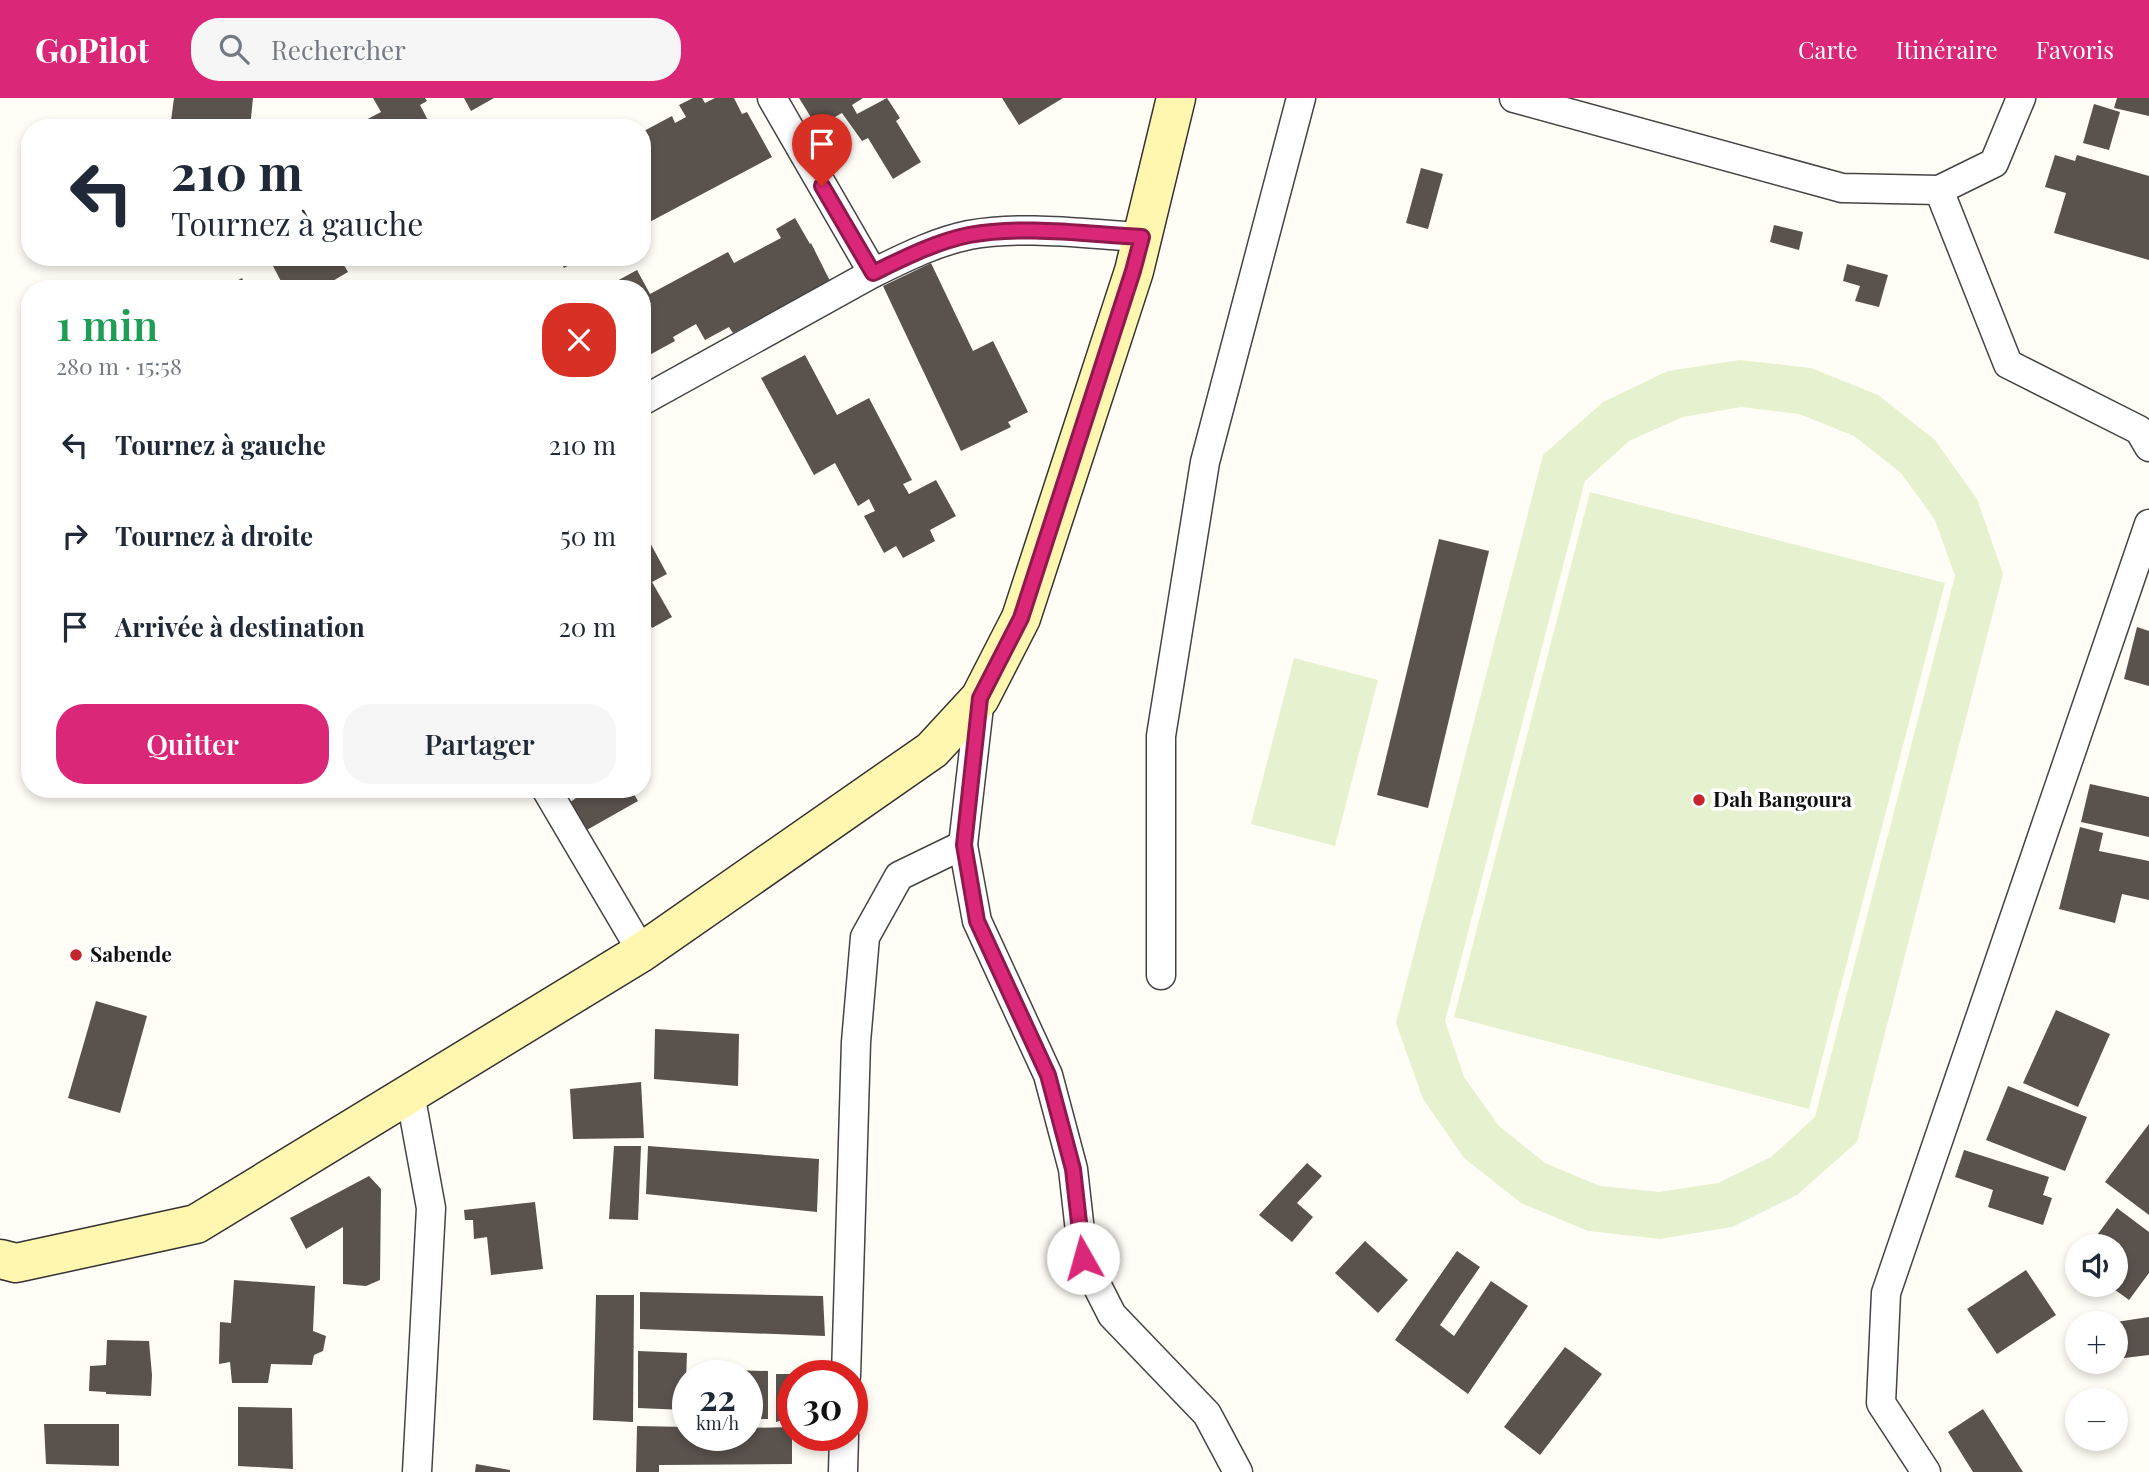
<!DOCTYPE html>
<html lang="fr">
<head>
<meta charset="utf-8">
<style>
  :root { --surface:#fff; --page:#f6f6f7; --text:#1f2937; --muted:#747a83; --accent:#db2777 }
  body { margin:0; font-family:"Playfair Display",serif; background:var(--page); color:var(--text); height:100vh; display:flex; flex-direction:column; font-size:26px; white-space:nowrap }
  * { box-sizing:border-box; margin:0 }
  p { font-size:23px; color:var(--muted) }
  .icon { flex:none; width:38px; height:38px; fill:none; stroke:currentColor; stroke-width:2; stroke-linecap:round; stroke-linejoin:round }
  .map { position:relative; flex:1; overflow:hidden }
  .details { position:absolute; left:21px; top:182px; width:630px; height:518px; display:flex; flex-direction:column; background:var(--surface); border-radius:28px; box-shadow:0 4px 10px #0003 }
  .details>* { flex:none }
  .hud { position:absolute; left:21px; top:21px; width:630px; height:147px; border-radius:28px; box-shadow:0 4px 10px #0003; background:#fff; color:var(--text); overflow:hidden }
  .tools { position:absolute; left:2065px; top:1136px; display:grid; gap:14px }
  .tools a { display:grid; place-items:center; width:63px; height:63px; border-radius:50%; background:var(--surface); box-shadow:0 4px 10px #0003; font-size:35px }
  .speed { position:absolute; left:672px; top:1262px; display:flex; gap:14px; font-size:35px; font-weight:700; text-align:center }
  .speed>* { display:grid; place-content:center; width:91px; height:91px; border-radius:50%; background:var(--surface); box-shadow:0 4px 10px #0003; line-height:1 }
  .speed small { font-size:18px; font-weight:400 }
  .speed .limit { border:10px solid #d22; background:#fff; color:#111 }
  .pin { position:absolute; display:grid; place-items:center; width:60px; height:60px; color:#fff; margin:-72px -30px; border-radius:50% 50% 50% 0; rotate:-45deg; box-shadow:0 0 7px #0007 }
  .pin .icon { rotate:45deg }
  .me { position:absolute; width:77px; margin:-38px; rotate:353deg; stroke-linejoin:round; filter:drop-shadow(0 0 5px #0008) }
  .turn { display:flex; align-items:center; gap:24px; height:147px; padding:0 35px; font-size:32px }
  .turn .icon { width:91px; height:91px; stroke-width:2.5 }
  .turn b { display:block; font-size:49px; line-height:60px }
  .round { display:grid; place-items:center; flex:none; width:74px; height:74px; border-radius:28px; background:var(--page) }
  .summary { display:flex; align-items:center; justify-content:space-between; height:119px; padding:0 35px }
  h1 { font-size:42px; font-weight:600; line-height:52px; color:#1e9e55 }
  .action { display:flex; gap:14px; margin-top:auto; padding:14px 35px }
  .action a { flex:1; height:80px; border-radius:28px; background:var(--accent); color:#fff; font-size:28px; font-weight:600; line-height:80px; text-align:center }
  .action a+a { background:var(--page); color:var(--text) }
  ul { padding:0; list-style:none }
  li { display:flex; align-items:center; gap:21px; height:91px; padding:0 35px }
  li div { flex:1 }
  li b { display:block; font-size:26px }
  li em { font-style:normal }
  header { display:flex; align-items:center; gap:42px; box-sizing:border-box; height:98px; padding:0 35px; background:var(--accent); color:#fff }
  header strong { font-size:33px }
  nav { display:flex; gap:38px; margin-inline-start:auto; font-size:24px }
  .search { width:490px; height:63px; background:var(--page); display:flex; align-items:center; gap:18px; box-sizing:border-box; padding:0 24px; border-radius:28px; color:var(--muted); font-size:26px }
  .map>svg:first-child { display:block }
</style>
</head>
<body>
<header>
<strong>GoPilot</strong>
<div class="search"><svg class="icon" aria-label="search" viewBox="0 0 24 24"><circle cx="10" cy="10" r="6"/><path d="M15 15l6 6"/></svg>Rechercher</div>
<nav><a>Carte</a><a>Itinéraire</a><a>Favoris</a></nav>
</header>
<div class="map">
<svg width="2149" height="1374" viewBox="0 0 2149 1374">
  <rect width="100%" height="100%" fill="#fffdf5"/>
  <g fill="#e6f2cf" fill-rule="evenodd">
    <path d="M1740 262 1811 270 1878 297 1935 342 1977 401 2003 476 1857 1044 1797 1097 1732 1129 1660 1141 1588 1133 1521 1105 1464 1060 1423 1001 1396 925 1543 357 1603 304 1668 273ZM1741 309 1799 316 1854 338 1901 375 1935 422 1955 478 1815 1019 1771 1059 1718 1085 1659 1094 1600 1088 1545 1065 1499 1028 1464 979 1445 923 1585 383 1629 343 1683 319Z"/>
    <path d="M1590 394 1945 485 1809 1011 1454 919Z"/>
    <path d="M1294 560 1378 582 1335 748 1251 726Z"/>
  </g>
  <g fill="#5a524d">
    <path d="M174 0H253L250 30H170Z"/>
    <path d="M373 0H425L427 3 420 7 432 30H362L360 25 381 14Z"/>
    <path d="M464 0H494L471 13Z"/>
    <path d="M693 0H702L705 5 715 0H734L742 16 747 14 772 59 642 128V34L672 18 675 25 686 19 679 7Z"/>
    <path d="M799 0H863L852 7 857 16 887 0 900 20 896 23 921 64 893 81 868 40 862 43 842 15 817 29Z"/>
    <path d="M1002 0H1063L1019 27Z"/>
    <path d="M2117 0H2149V18L2114 10Z"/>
    <path d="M2094 6 2120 14 2109 52 2083 45Z"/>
    <path d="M2055 57 2075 63 2077 57 2149 78V162L2054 135 2066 95 2045 89Z"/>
    <path d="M1421 70 1443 76 1428 131 1406 125Z"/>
    <path d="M795 120 810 146 811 145 830 183 733 235 729 229 705 242 696 226 673 239 675 243 644 260 642 191H607L606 189 637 172 650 196 728 154 734 165 781 140 776 131Z"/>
    <path d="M1774 127 1803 134 1799 152 1770 144Z"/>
    <path d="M284 159H339L348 174 331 184 335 191H285L273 168 285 162Z"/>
    <path d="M558 159H583L564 170Z"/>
    <path d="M931 165 973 253 993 243 1028 314 1008 324 1011 329 961 353 883 188Z"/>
    <path d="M1847 166 1888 177 1879 209 1855 203 1860 188 1843 183Z"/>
    <path d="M242 180 247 191H222Z"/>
    <path d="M805 257 837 317 869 300 912 382 903 386 909 396 936 382 956 418 930 432 935 443 903 460 896 448 884 455 864 418 875 413 869 401 858 408 835 365 814 377 761 280Z"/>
    <path d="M642 430 667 476 652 484 672 519 652 530 642 513Z"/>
    <path d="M1439 441 1489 453 1428 710 1377 697Z"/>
    <path d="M2137 529 2149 533V588L2124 581Z"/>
    <path d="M2090 686 2149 699V739L2081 724Z"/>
    <path d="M571 691H631L638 703 585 733 569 705 576 700Z"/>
    <path d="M2080 729 2103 735 2099 753 2149 763V802L2122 796 2115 825 2059 811Z"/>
    <path d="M96 903 147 918 120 1015 68 1000Z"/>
    <path d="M2056 912 2110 936 2078 1009 2023 985Z"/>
    <path d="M655 931 739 936 738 988 654 981Z"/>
    <path d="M641 984 644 1040 573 1041 570 991Z"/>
    <path d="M2008 988 2087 1019 2065 1073 1986 1042Z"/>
    <path d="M2149 1026V1117L2105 1084Z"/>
    <path d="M614 1048H641L638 1122 609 1121Z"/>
    <path d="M648 1048 819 1061 817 1114 646 1096Z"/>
    <path d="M1964 1052 2049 1079 2043 1097 2052 1100 2043 1127 1988 1109 1993 1092 1955 1079Z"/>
    <path d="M1307 1065 1322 1078 1297 1105 1313 1119 1292 1144 1259 1117Z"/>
    <path d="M369 1078 381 1091 380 1182 366 1188 343 1186V1129L306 1151 290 1120Z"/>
    <path d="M535 1104 543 1171 491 1177 487 1139 474 1141 473 1122H465L464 1112Z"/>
    <path d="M2117 1110 2149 1134V1175L2129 1202 2107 1186H2116V1148H2089Z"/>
    <path d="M1365 1143 1408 1182 1378 1215 1335 1175Z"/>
    <path d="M1457 1153 1480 1169 1440 1227 1454 1238 1491 1183 1528 1208 1468 1296 1395 1242Z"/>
    <path d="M2026 1172 2056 1217 1997 1256 1967 1211Z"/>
    <path d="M234 1182 315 1188 313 1233 326 1238 323 1253 314 1257 312 1267 271 1266 268 1285H232L230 1264 219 1266 220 1224 231 1225Z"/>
    <path d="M640 1194 823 1198 825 1238 640 1231Z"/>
    <path d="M596 1197H634L633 1324 593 1322Z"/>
    <path d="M2149 1219V1257L2116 1261V1224Z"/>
    <path d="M107 1242 149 1243 152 1277 151 1298 106 1296V1294L89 1293 90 1268 106 1267Z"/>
    <path d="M1565 1249 1602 1276 1540 1357 1504 1329Z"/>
    <path d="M638 1253 687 1255 685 1312 638 1310Z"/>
    <path d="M695 1271 768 1273V1321H747V1278H695Z"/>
    <path d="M776 1276H793V1319L776 1324Z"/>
    <path d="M238 1309 292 1310 293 1371 238 1368Z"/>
    <path d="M1983 1311 2023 1374H1973L1948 1334Z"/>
    <path d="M44 1326H119V1368L46 1366Z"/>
    <path d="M637 1328 688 1329V1337H747V1330L792 1329V1366L659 1367V1374H636Z"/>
    <path d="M476 1366 510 1372V1374H475Z"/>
  </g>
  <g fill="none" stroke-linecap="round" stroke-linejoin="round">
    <g stroke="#444" stroke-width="31">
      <g id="minor">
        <path d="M772 0 873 175C904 160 935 144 969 137 1025 127 1085 136 1142 139"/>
        <path d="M1514 0 1842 90 1939 92 1994 65 2021 0"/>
        <path d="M1939 92 2008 266 2139 332 2149 349"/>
        <path d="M642 303 873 175"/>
        <path d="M980 600 963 747 977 823 1048 977 1073 1071 1083 1160 1112 1217 1207 1316 1238 1374"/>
        <path d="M546 691 642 854"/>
        <path d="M1161 877V638L1205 364 1301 0"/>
        <path d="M410 995 431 1110 417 1374"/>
        <path d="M846 1278 856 944 865 839 899 778 963 747"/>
        <path d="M843 1374 844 1337"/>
        <path d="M1926 1374 1881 1305 1886 1195 2149 426"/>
      </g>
    </g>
    <g stroke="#333" stroke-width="41">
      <path id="secondary" d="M0 1161 16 1165 196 1126 642 854 932 652 980 600 1021 520 1134 173 1176 0"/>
    </g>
    <use href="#minor" stroke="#fff" stroke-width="28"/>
    <use href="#secondary" stroke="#fff6b0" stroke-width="38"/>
  </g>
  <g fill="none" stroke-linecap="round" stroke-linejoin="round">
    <g stroke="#8e194d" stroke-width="18">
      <path id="route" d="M822 88 873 175C904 160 935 144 969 137 1025 127 1085 136 1142 139L1133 173 1021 520 980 600 964 747 977 823 1048 977 1073 1071 1083 1160"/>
    </g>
    <use href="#route" stroke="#db2777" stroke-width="12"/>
  </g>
  <g fill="#c4262e" stroke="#fff" stroke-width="2.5">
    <circle cx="1699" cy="702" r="7"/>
    <circle cx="76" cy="857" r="7"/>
  </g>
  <g text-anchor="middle" stroke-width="7" stroke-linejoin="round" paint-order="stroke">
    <g font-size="21" font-weight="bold" fill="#111" stroke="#fff" text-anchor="start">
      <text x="1713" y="709">Dah Bangoura</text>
      <text x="90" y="864">Sabende</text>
    </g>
  </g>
</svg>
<div class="tools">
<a><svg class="icon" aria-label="sound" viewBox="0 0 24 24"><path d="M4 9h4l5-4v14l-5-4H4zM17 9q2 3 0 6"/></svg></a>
<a>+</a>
<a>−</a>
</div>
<div class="speed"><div>22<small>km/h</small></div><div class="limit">30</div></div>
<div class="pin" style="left:822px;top:88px;background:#d93025"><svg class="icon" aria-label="arrive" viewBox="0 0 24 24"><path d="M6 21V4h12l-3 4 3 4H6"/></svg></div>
<svg class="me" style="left:1083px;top:1160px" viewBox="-20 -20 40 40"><circle r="19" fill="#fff"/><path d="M0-13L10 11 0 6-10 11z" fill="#db2777"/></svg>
<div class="hud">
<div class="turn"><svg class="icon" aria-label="left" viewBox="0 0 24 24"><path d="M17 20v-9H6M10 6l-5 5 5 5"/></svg><div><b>210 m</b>Tournez à gauche</div></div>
</div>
<section class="details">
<div class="summary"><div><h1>1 min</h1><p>280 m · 15:58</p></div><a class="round" style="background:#d93025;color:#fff"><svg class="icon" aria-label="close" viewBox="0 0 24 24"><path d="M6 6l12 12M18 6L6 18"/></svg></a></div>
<ul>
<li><svg class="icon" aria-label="left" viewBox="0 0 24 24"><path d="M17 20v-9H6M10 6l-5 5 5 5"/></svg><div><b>Tournez à gauche</b></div><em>210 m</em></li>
<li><svg class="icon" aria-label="right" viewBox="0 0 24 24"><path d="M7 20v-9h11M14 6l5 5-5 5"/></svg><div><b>Tournez à droite</b></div><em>50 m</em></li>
<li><svg class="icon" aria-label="arrive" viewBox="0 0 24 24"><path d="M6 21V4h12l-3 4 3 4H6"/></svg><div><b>Arrivée à destination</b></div><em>20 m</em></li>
</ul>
<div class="action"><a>Quitter</a><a>Partager</a></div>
</section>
</div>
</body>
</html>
